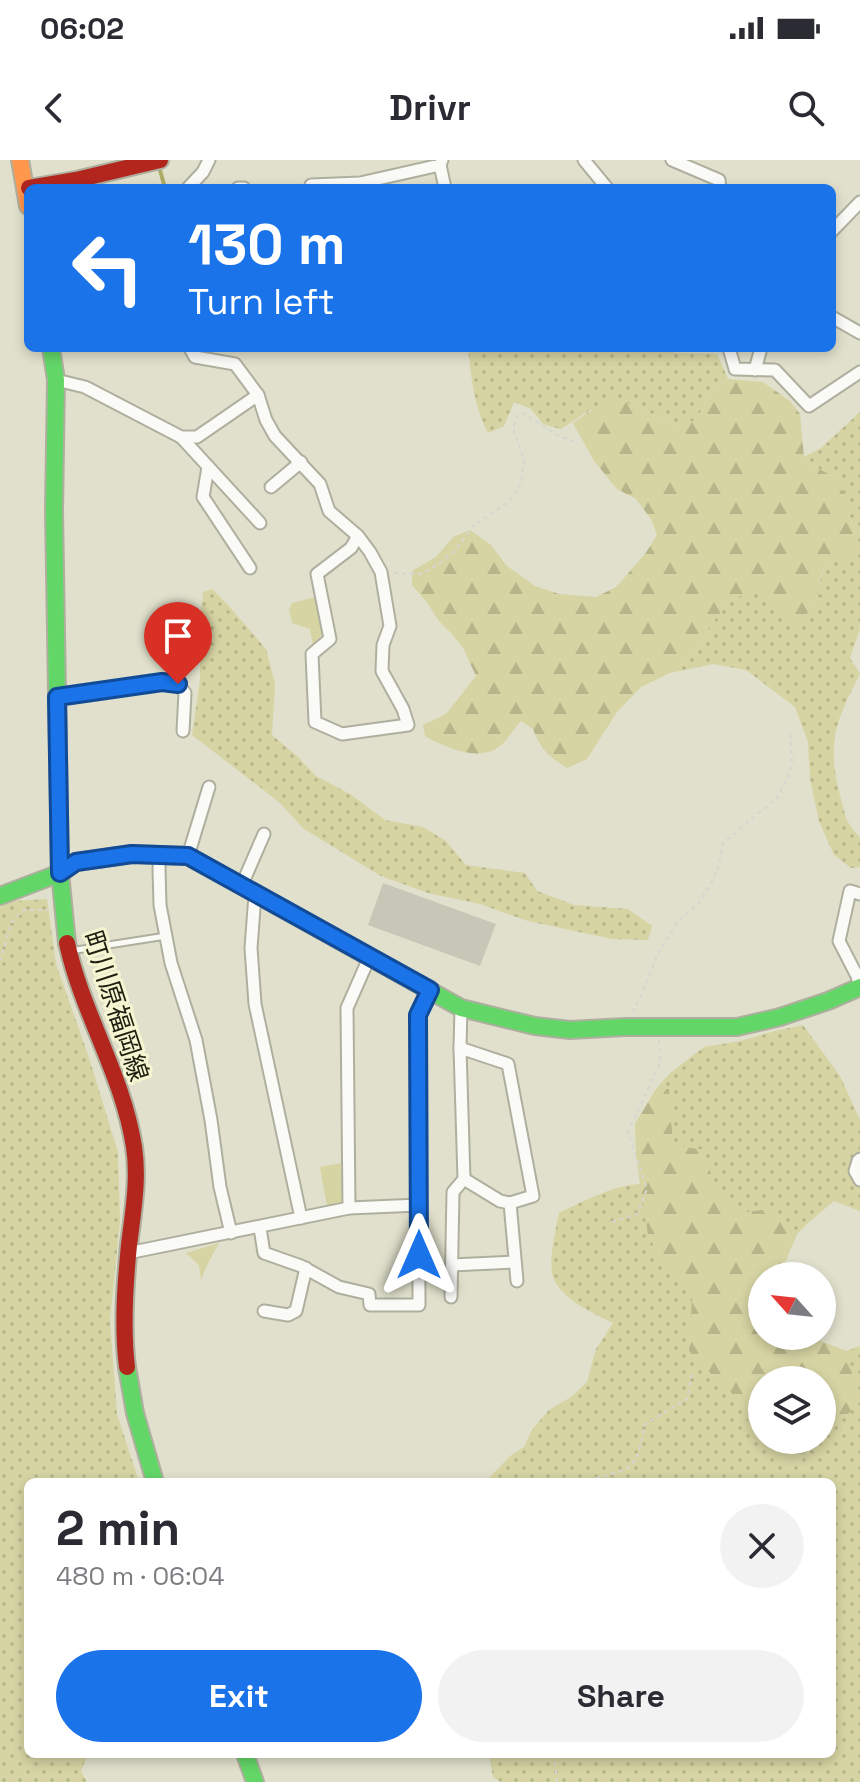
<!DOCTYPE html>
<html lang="en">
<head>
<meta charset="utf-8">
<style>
  :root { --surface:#fff; --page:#f2f2f3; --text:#2b2b33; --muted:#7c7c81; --accent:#1a73e8 }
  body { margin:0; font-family:"Space Grotesk","Noto Sans JP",sans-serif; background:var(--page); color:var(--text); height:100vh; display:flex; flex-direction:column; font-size:30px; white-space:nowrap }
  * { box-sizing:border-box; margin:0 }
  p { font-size:26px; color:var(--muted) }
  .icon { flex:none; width:44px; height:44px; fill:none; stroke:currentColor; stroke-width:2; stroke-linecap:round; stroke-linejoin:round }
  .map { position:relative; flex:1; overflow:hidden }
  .sheet { position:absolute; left:24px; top:1318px; width:812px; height:280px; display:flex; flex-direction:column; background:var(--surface); border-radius:12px; box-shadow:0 4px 12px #0003 }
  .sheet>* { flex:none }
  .top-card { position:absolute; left:24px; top:24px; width:812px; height:168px; border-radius:12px; box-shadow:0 4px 12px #0003; background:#1a73e8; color:#fff; overflow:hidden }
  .needle { width:52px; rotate:297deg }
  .controls { position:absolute; left:748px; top:1102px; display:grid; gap:16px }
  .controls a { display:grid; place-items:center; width:88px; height:88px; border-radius:50%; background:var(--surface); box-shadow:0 4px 12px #0003; font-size:40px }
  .pin { position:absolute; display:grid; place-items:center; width:68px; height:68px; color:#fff; margin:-82px -34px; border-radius:50% 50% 50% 0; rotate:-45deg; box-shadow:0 0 8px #0007 }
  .pin .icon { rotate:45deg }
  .me { position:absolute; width:88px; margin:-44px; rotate:0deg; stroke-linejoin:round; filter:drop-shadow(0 0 6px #0008) }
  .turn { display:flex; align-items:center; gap:28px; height:168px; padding:0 32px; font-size:36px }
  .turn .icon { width:104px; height:104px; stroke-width:2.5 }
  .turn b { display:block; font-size:56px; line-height:68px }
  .round { display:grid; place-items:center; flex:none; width:84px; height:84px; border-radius:42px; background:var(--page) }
  .head { display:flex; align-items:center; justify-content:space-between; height:136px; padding:0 32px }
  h1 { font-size:48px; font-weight:700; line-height:60px }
  .primary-button { display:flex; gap:16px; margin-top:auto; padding:16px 32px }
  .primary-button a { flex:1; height:92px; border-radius:48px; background:var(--accent); color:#fff; font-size:32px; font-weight:700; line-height:92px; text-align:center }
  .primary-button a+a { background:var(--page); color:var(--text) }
  .status { display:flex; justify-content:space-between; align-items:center; height:56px; padding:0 40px; background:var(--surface); direction:ltr }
  .status svg { height:22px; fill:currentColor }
  header { display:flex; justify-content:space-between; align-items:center; height:104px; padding:0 32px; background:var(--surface); font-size:36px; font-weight:700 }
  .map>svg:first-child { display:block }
</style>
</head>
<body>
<div class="status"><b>06:02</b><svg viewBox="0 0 49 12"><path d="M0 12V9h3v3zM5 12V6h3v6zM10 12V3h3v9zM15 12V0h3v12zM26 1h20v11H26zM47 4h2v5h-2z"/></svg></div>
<header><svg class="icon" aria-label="back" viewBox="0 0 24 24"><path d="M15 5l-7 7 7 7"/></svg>Drivr<svg class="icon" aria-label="search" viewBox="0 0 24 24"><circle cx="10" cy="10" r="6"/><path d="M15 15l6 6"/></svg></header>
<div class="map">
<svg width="860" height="1622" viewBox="0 0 860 1622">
  <defs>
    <pattern id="grass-dots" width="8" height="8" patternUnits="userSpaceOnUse" patternTransform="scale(2)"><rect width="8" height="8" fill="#d6d4a3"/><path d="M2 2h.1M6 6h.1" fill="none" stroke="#b7b68b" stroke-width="1.8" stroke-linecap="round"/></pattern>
    <pattern id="forest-firs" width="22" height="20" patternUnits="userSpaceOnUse" patternTransform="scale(2)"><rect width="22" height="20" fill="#d6d4a3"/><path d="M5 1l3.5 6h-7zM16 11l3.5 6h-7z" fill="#b7b68b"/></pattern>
  </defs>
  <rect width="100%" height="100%" fill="#e0e0cc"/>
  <g fill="url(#grass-dots)" fill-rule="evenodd">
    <path d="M468 188H658L676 193 717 194 728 219 711 231 700 253 688 267 672 264 632 244 590 250 561 269 543 264 531 249 514 242 504 266 488 273C474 246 471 217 468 188Z"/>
    <path d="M860 252V469L850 498 860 514C835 562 826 584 841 639 846 658 846 663 860 677V707L851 708 834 695 819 661 810 619 808 582 795 547 746 510 713 504 670 513 696 492 709 467 727 444 753 428 767 440 814 447 824 407 858 379 835 317 821 310 804 297 821 288Z"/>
    <path d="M212 429 228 445 266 489 275 524 272 575 297 596 316 616 350 634 385 660 423 667 446 681 466 705 525 713 537 731 574 745 628 749 652 766 648 780 612 779 528 761 480 744 428 733 381 716 304 669 279 642 192 575 200 520V467L203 432Z"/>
    <path d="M47 739 56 804 88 895 118 992 120 1061 110 1160 117 1254 139 1322H28V1594H88L81 1611 87 1622H0V747L14 741Z"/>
    <path d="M803 865 840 916 860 960V994L853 1002 850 1018 860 1026V1051L834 1041 808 1063 797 1074 779 1116H762V1176H807L846 1191 860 1186V1622H501L493 1617 489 1594H832V1322H485L510 1296 524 1287 532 1270 549 1250 571 1237 587 1222 596 1189 613 1163C593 1153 562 1140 553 1117 548 1104 556 1067 559 1053 586 1040 611 1026 640 1024L635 964 656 929 669 914 704 887 740 881 775 871ZM762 1220H822V1280H762Z"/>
  </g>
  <g fill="url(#forest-firs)">
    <path d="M728 219 763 222 790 241 800 254 804 297 821 310 835 317 844 333 850 358 858 379V389L851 398C813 398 825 418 815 444 812 451 802 457 796 462L781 455 753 429 727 444 709 467 696 492 670 513 641 527 617 552 587 599 567 608C549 597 540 589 533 569L521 561C514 568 508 580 500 586 478 603 445 587 425 576L423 565 446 554 476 516 463 488 451 473 439 461 426 441 412 425V411L436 397 453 377 470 370 491 385 507 406 535 426 559 434 596 437 616 427 645 394 657 375 651 359 636 339 617 329 594 301 573 263 606 240 632 244 672 264 688 266 700 253 711 231Z"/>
    <path d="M656 929H669L673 985 704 990 714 1025 737 1053 770 1049 797 1074 779 1116H762V1176H807L846 1191 860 1242 822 1280V1220H762V1280H822L815 1287 787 1303 751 1277C750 1235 712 1221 689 1191L692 1139 688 1122 666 1108 648 1075 636 996 635 964Z"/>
  </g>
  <g fill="#d6d4a3">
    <path d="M316 437 325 471 313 485 310 469 292 463 289 450 292 443Z"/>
    <path d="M341 1003 343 1043 327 1047 320 1007Z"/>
    <path d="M219 1083 207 1105 201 1120 199 1105 186 1093Z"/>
  </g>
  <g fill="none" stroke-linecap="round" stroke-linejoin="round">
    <path stroke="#aeac67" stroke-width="4" d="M158 3 165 28"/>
  </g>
  <path fill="#c7c7b7" d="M383 723 496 764 480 806 368 765Z"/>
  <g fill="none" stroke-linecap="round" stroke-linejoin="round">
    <g stroke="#afaf9f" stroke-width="9">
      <path id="lane" d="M70 791 166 776"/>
    </g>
    <g stroke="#afaf9f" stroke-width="15">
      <g id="street">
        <path d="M584 0 607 28"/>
        <path d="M672 0 719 20 720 28"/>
        <path d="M440 5 445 28"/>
        <path d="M188 28 203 12 209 0"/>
        <path d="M238 28H244"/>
        <path d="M311 28V25L360 23 440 5 442 0"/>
        <path d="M832 71 860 42"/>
        <path d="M832 157 860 173"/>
        <path d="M729 188 735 209 775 210 809 246 860 212"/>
        <path d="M755 210 761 188"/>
        <path d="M56 220 85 227 181 277H197L258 235 235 204 195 197 190 188"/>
        <path d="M258 235 266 260 275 276 320 324 329 351 358 376 370 392 381 412 390 466 383 485 382 511 403 549 408 565 342 574 315 562 312 494 330 479 317 414 351 388 358 376"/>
        <path d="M181 277 260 363"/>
        <path d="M208 307 203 337 250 408"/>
        <path d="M271 327 301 302"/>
        <path d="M57 537 162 522 178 524 185 533 183 571"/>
        <path d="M160 694 159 709 160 745 171 803 196 880 211 960 220 1027 231 1073"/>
        <path d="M188 696 209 627"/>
        <path d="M241 727 264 674"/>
        <path d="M255 735 251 788 255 844 301 1058"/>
        <path d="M860 827 857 816 839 781 850 731 860 734"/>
        <path d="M460 888 508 904 533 1036 510 1043 500 1041 464 1019"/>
        <path d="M860 999 858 1001 855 1011 860 1020"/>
        <path d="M510 1043 517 1121"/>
        <path d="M349 1048 419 1045"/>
        <path d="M260 1068 264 1093 301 1106 339 1127 369 1134 370 1145H419L418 855 430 830"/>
        <path d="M128 1093 349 1048 347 848 369 798"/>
        <path d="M452 1105 514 1102"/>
        <path d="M451 1137 453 1032 464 1019 460 888 461 848"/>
        <path d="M264 1151 288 1155 296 1151 306 1108"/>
      </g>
    </g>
    <g stroke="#afaf9f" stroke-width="20">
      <g id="fast">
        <path d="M51 188 56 220 54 351 60 713 67 783"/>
        <path d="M0 736 60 713 76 702 132 694 188 696 461 848 535 866 570 870 625 867H737L780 857 828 841 860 827"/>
        <path d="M127 1207 135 1253 155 1322"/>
        <path d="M245 1594 255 1622"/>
      </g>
    </g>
    <g stroke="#afaf9f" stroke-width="20">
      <path id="slow" d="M20 0 28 46"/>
    </g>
    <g stroke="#afaf9f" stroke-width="20">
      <g id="jam">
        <path d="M29 28 76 20 160 0"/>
        <path d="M67 783C82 853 123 915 134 987 139 1019 133 1052 129 1085 125 1125 122 1167 127 1207"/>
      </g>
    </g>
    <g stroke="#d6d6d0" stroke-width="2" stroke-dasharray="4 4" stroke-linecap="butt">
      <path d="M394 413 421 414 437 405 455 391 473 366 510 341 521 323 524 300 513 268 517 256 523 253 557 275 575 282"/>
      <path d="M0 801 12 762 23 750H49"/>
      <path d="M633 852 643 831 658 793 679 760 698 744 711 724 719 704 723 683 777 638 788 617 792 602 790 572"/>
      <path d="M612 1062 637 1054 647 1029 628 972 660 903 659 880"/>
      <path d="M589 1322 592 1319C636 1308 636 1309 645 1264L687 1239 692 1214"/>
      <path d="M554 1594 557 1622"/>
    </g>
    <use href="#lane" stroke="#fafaf7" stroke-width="5"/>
    <use href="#street" stroke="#fafaf7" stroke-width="11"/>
    <use href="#fast" stroke="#63d668" stroke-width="16"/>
    <use href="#slow" stroke="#ff974d" stroke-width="16"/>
    <use href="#jam" stroke="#b3261e" stroke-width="16"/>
  </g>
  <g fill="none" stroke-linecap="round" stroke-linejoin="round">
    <g stroke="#114b97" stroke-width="20">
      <path id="route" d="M178 524 162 522 57 537 60 713 76 702 132 694 188 696 430 830 418 855 419 1095"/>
    </g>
    <use href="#route" stroke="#1a73e8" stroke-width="14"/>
  </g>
  <g text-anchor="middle" stroke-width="6" stroke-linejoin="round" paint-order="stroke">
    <g font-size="26" fill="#1f1f11" stroke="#f5f6d1">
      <text transform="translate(116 846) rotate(72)" y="9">町川原福岡線</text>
    </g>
  </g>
</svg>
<div class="controls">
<a><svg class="needle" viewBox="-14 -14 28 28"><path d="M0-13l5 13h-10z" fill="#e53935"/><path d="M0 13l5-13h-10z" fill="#7c7c81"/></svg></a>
<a><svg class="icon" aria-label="layers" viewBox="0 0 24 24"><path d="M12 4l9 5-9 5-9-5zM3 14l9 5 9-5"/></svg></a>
</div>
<div class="pin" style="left:178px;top:524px;background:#d93025"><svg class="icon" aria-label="arrive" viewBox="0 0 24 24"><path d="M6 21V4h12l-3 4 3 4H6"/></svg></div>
<svg class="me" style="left:419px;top:1095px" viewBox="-20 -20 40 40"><path d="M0-17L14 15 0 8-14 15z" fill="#1a73e8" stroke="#fff" stroke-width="4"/></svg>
<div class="top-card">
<div class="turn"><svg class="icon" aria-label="left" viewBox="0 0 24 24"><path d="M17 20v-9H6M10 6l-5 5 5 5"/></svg><div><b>130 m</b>Turn left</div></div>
</div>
<section class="sheet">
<div class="head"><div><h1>2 min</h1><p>480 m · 06:04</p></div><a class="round"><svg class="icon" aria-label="close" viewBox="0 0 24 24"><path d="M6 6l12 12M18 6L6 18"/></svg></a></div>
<div class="primary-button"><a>Exit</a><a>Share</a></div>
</section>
</div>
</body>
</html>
